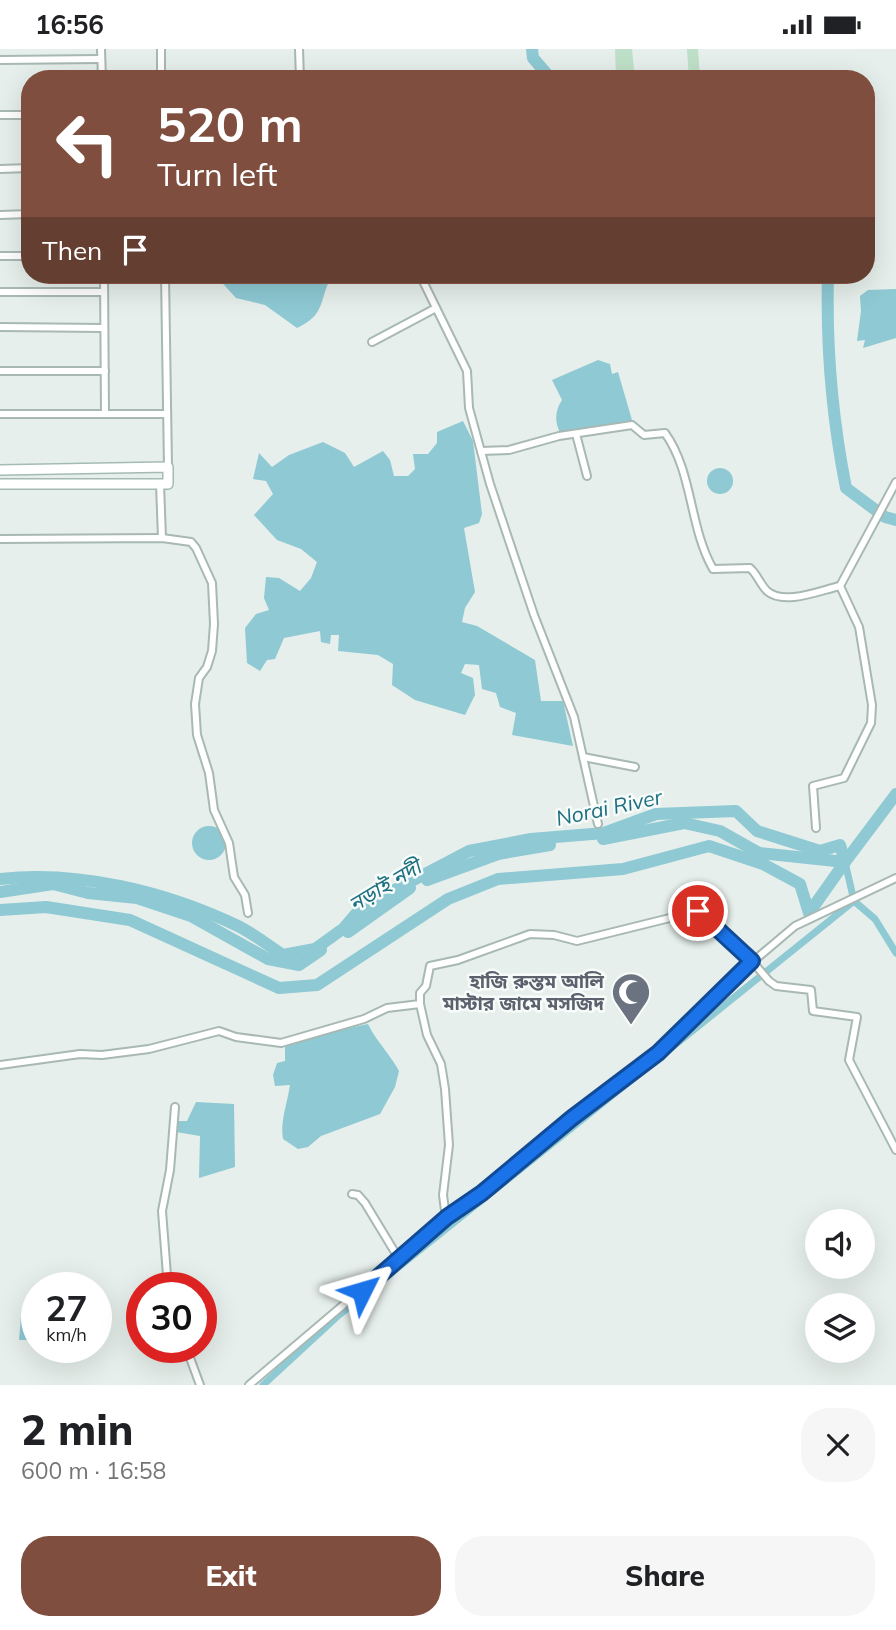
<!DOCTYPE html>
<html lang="en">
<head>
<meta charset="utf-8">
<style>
  :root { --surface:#fff; --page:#f6f6f6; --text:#202124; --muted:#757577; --accent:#7f4e3f }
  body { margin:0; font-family:Mulish,"Noto Sans Bengali",sans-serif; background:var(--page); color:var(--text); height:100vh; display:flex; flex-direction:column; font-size:26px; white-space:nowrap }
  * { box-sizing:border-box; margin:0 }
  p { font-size:23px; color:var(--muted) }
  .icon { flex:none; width:38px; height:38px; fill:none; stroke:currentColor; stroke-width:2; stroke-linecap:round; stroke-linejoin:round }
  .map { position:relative; height:1336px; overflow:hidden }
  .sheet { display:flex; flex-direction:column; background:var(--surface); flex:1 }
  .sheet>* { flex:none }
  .banner { position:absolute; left:21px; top:21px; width:854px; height:214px; border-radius:28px; box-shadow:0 7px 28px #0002; background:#7f4e3f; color:#fff; overflow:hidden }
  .buttons { position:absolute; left:805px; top:1160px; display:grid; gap:14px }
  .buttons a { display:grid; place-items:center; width:70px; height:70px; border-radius:50%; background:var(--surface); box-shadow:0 7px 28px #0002; font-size:35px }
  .speed { position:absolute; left:21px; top:1223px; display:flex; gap:14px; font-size:35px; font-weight:700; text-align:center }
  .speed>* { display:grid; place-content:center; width:91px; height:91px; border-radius:50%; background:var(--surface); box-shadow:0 7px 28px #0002; line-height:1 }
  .speed small { font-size:18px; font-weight:400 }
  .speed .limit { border:10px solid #d22; background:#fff; color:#111 }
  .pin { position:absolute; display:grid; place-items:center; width:60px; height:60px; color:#fff; margin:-30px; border:4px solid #fff; border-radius:50%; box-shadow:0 2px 7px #0007 }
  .me { position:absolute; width:77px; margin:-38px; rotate:50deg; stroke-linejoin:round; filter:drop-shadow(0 0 5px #0008) }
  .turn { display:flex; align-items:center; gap:24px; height:147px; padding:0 21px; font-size:32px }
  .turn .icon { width:91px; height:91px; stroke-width:2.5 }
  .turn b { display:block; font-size:49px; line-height:60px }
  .then { display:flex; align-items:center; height:66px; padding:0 21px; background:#0003; gap:14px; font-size:26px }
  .round { display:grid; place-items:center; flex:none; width:74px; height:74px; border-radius:28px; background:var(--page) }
  .headline { display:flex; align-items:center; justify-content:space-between; height:119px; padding:0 21px }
  h1 { font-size:42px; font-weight:800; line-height:52px }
  .button { display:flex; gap:14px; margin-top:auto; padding:14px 21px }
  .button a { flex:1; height:80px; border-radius:28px; background:var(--accent); color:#fff; font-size:28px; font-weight:800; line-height:80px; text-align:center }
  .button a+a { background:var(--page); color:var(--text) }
  .status { display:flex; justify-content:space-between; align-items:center; height:49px; padding:0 35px; background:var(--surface); direction:ltr }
  .status svg { height:19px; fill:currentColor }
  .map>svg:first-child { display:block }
</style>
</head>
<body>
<div class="status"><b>16:56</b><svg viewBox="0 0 49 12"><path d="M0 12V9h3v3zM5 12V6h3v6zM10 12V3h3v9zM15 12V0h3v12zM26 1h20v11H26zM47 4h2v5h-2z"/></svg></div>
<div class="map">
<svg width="896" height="1336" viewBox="0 0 896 1336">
  <rect width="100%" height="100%" fill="#e6efeb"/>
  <g fill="#bfe0c8">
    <path d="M615 0H632L634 20 629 30H616Z"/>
    <path d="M687 0H698L700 30H689Z"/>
  </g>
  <g fill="#8ec9d4">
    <path d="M215 226H333C318 248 328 265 297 279L265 256 236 249Z"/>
    <path d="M896 240V289L863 299 865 291 857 292 861 262 860 247 868 241Z"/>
    <path d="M598 311 610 315 612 325 618 323 632 371 599 382 581 380 561 385C554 374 555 361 562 351L552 331Z"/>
    <path d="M463 372 473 392 482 465 479 474 464 479 475 543 465 559 462 573 477 577 535 611 541 652H563L573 697 512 686 516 664 500 658 496 644 482 640 479 616 465 615 461 624 473 629 475 646 465 666 415 651 392 636 393 615 378 606 338 602 339 586H331L330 595 321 593 320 582 284 589 275 610 267 611 260 622 247 614 245 579 256 565 269 561 264 549 266 528 279 529 300 542 311 529 317 513 301 500 277 491 254 466 273 445 266 432 253 430 259 404 272 418 289 406 323 393 345 404 354 418 383 402 390 411 394 427H408L415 420 413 405H428L437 394V383Z"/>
    <circle cx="720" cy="432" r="13"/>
    <circle cx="209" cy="794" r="17"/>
    <path d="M368 975C376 992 390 1005 399 1022L395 1038 380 1065 321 1087 308 1098 298 1100 283 1090C280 1072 287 1056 290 1036L275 1037 273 1026 277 1014 285 1012V998L315 986Z"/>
    <path d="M196 1053 234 1055 235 1118 199 1129 200 1087 176 1083 178 1072H187Z"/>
    <path d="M21 1268H28L34 1280 32 1291H19Z"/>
  </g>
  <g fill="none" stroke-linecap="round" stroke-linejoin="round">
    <g stroke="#8ec9d4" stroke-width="7">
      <path d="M845 813 854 852 875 870 896 904"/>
      <path d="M263 1336 339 1266 854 852"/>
    </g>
    <g stroke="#8ec9d4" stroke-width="12">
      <path d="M532 0 533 9 551 30"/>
      <path d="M828 226C826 298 832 368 846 439L885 468 896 471"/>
      <path d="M603 790 684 774 720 782 759 804 845 813 896 745"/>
      <path d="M0 830C79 821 167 843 238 877 254 885 269 897 283 906L315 900 344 879 362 858 469 802 531 790 604 784 656 765 736 762 757 782 820 802 840 796 845 813 809 864 800 835 763 815 709 797 623 820 498 830 448 850 317 936 279 939 130 871 46 858 0 861"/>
      <path d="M427 831 498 805 550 796"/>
      <path d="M0 843 53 835 88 844 137 849 191 867 268 910 299 916 321 901"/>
      <path d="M348 883 410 839"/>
    </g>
    <g stroke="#a8b8b2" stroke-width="10">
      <g id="street">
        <path d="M101 0 102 30"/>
        <path d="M161 0V30"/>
        <path d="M299 0 300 30"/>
        <path d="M0 11 101 10"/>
        <path d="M0 66H30"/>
        <path d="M0 120 30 119"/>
        <path d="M0 166 30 165"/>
        <path d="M0 207H30"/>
        <path d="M104 226 105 365"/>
        <path d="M165 226 168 418"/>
        <path d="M420 226 467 322 469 359 490 435 534 566 574 668 598 775"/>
        <path d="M0 243H104"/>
        <path d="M0 278 104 279"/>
        <path d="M372 293 436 259"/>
        <path d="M0 322H105"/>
        <path d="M0 365H167"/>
        <path d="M576 385 587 427"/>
        <path d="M481 402 509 401 559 387 632 376 644 386 665 384C693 423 689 478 713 520L750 519C757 525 760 535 767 542 784 557 821 541 840 537"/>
        <path d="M160 435 162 489"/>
        <path d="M0 490 162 489 191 493 196 499 212 534 214 575 212 602 207 618 199 629 195 655 197 686 209 724 214 761 229 794 234 828 245 846 248 864"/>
        <path d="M583 708 635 718"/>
        <path d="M816 779 813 737 844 729 871 674 872 656 859 578 840 537 896 433"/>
        <path d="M420 955 427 986 441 1015 445 1040 449 1096 443 1146 446 1169"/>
        <path d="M0 1016 80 1005 102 1006 149 1000 219 982 236 988 281 994 364 970 387 959 420 955V944L426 937 430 917 458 911 530 885 554 886 577 892 698 862 752 912 769 932 776 937 811 941 813 962 857 968 849 1011 896 1101"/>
        <path d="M352 1145 358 1146 365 1154 399 1210"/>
        <path d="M167 1233 178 1232"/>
        <path d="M168 1239 162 1162 170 1121 175 1058"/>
        <path d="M186 1298 200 1336"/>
        <path d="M249 1336 447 1168 482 1144 572 1069 658 1004 731 931 795 877 896 829"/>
      </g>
    </g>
    <g stroke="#a4bbb3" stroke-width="12">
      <path id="secondary" d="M0 421 168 418V435H0"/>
    </g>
    <use href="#street" stroke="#fff" stroke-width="6"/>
    <use href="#secondary" stroke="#fff" stroke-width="9"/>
  </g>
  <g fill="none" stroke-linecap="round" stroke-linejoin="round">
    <g stroke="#114b97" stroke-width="18">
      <path id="route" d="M362 1242 447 1168 482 1144 572 1069 658 1004 752 912 698 862"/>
    </g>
    <use href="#route" stroke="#1a73e8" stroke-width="12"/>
  </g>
  <defs>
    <g id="mosque-pin" transform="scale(2.0125)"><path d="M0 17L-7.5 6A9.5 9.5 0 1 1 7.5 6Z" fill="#6b7280" stroke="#f7fbf9"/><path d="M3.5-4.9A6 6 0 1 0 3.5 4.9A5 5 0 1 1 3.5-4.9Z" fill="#fff"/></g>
  </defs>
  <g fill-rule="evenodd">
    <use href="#mosque-pin" x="631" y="943"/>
  </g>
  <g text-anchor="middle" stroke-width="5" stroke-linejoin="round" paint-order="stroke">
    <g font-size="19" font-weight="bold" fill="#5b616d" stroke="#f7fbf9" text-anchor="end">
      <text x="604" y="939">হাজি রুস্তম আলি<tspan x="604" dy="22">মাস্টার জামে মসজিদ</tspan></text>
    </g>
    <g font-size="21" font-style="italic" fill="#1c6f80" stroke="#f7fbf9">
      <text transform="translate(609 759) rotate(-12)" y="7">Norai River</text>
      <text transform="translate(385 837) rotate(-31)" y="7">নড়াই নদী</text>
    </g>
  </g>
</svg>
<div class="buttons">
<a><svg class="icon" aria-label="sound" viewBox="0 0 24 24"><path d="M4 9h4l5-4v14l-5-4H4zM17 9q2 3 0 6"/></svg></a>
<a><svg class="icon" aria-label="layers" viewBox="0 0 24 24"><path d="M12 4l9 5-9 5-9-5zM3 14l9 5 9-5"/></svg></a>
</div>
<div class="speed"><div>27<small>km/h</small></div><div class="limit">30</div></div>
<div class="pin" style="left:698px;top:862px;background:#d93025"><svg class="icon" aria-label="arrive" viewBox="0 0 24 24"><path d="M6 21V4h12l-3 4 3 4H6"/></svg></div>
<svg class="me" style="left:362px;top:1242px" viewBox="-20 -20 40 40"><path d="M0-17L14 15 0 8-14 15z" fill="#1a73e8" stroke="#fff" stroke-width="4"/></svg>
<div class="banner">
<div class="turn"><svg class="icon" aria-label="left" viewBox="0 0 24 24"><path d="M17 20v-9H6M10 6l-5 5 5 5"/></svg><div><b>520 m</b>Turn left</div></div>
<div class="then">Then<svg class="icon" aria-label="arrive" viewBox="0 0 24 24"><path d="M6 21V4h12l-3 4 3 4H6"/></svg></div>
</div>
</div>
<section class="sheet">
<div class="headline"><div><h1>2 min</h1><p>600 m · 16:58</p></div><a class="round"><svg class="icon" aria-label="close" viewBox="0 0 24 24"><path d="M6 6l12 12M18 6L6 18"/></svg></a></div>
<div class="button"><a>Exit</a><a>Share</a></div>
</section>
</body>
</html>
